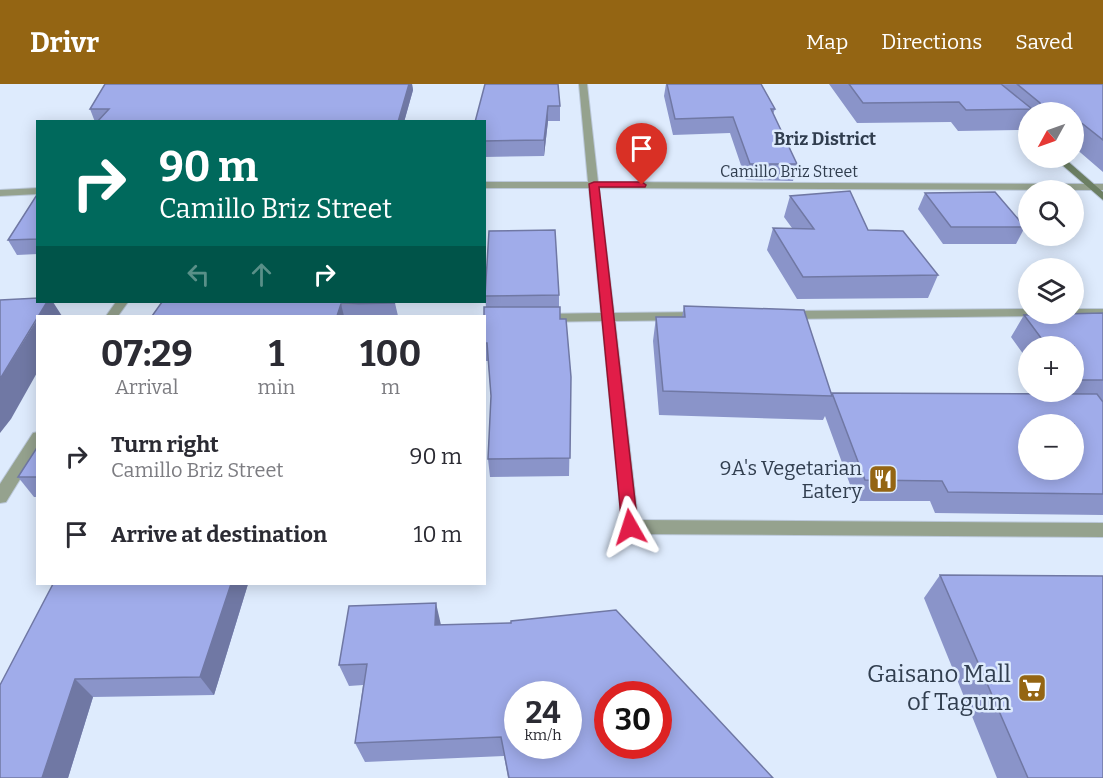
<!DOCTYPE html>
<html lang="en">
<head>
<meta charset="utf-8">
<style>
  :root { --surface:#fff; --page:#f2f2f3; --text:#2b2b33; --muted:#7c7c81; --accent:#946513 }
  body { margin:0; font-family:Bitter,serif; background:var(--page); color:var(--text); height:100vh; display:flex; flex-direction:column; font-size:22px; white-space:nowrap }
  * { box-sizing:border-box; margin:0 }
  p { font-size:20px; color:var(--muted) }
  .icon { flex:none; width:33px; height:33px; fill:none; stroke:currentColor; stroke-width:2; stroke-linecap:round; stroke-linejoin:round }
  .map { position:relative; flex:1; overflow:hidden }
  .sheet { position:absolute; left:36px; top:231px; width:450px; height:270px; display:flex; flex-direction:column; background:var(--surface); border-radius:0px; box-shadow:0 3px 15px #0003 }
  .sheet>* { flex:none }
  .top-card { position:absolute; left:36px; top:36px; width:450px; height:183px; border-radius:0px; box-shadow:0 3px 15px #0003; background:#00695c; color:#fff; overflow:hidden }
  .needle { width:39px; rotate:230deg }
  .controls { position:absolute; left:1018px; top:18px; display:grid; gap:12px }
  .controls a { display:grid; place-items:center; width:66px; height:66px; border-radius:50%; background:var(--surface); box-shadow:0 3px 15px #0003; font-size:30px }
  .speed { position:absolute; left:504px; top:597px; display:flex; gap:12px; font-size:30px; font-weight:700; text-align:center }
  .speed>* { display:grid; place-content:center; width:78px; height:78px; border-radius:50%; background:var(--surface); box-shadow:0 3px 15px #0003; line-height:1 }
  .speed small { font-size:15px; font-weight:400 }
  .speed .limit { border:9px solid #d22; background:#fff; color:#111 }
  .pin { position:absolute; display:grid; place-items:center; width:51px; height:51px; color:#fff; margin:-62px -26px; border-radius:50% 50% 50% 0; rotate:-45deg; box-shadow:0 0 6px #0007 }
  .pin .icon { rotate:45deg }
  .me { position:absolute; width:66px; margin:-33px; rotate:354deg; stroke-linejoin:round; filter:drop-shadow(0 0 4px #0008) }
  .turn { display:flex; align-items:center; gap:21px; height:126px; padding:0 24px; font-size:27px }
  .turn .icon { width:78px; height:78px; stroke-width:2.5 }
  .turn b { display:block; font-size:42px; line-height:51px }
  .lanes { display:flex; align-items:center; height:57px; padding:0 24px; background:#0003; justify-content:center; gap:30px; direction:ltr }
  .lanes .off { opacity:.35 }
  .eta { display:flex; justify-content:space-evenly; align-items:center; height:102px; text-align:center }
  .eta b { font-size:36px; font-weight:700; line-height:42px }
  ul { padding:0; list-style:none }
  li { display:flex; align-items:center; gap:18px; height:78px; padding:0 24px }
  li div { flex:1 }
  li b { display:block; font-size:22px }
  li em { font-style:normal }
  header { display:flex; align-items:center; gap:36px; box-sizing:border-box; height:84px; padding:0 30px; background:var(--accent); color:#fff }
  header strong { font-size:28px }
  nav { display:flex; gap:33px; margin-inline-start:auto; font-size:21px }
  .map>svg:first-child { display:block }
</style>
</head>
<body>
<header>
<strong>Drivr</strong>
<nav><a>Map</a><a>Directions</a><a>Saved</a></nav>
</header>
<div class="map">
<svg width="1103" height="694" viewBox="0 0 1103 694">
  <rect width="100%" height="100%" fill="#deebfd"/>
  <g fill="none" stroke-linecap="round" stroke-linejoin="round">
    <g stroke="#bbc8da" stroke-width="2">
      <g id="street">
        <path d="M579 0H587L598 98 1103 100V106L599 104 614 229 702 228 708 232 702 236 615 237 638 436 1103 439V453L630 450 624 448 622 443 602 237 540 238 534 234 540 230 601 229 589 104H484V98H588Z"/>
        <path d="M38 104V110L0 112V106Z"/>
        <path d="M116 218H128L118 232H106Z"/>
        <path d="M1029 225V230H1035L1033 232 786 235 780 231 786 227Z"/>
        <path d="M1074 225H1103V233L1070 232 1068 230H1074Z"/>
        <path d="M38 348V366L6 418 0 419V400L33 349Z"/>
      </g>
    </g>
    <g stroke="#bbc8da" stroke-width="2">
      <g id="secondary">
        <path d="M973 0H982L1029 41V49Z"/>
        <path d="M1054 74H1064L1103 108V116Z"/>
      </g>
    </g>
    <use href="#street" fill="#95a28e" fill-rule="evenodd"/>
    <use href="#secondary" fill="#6c7f63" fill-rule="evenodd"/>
  </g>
  <g fill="#8a94c9">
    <path d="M105 0H412L413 6 404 38H95L90 25Z"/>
    <path d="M485 0 560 22V37H548L544 72 484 73Z"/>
    <path d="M666 0H761L775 25 773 30 797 80 793 97 746 96 730 49 673 51 664 12Z"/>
    <path d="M829 0H1103V88L1074 63V28H1029V38L1027 36 1022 46 958 47 951 38 857 39Z"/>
    <path d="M38 109V170L17 171 8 156Z"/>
    <path d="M925 109 1025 143 1016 160H943L918 125Z"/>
    <path d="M790 112 868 146 938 191 928 214 797 215 767 166 773 144H792L784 133Z"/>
    <path d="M559 211V223L560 235 571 293 569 392 490 393 488 375 491 312 488 277H484V232L486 223 485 212Z"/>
    <path d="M393 218 395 219 398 232H152Z"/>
    <path d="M684 222 831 310H1051L1049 308H1074V262H1029V278L1011 253 1024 231 1103 229V431L935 429 930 417H856L825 332 823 336 659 331 653 257 656 233H682Z"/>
    <path d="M38 362V413H34L18 393Z"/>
    <path d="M940 491 1103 694H997L924 514Z"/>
    <path d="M53 500H248L214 611 93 613 68 694H0Z"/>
    <path d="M440 541 773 694H508L504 672 365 678 355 659 363 601 349 602 339 581Z"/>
  </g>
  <g fill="#7078a4">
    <path d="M409 0H412L413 6 404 38H398Z"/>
    <path d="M548 22V37L544 72V56Z"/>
    <path d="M47 218H53L62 232H38Z"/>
    <path d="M341 220 344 232H337Z"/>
    <path d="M38 234V287L11 335 0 349V295Z"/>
    <path d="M231 500H248L214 611 200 593Z"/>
    <path d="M436 519 441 541H435Z"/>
    <path d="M75 595 93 613 68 694H42Z"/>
  </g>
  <g fill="#a0acea" stroke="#7078a4" stroke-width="1.5" fill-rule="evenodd">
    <path d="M105 0H409L398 38H97L109 25H90Z"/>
    <path d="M485 0H558L560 22H548L544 56 484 57V38H475Z"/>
    <path d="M667 0H761L775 25H771L797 80H750L733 33 675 35Z"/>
    <path d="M849 0H1001L1032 25 966 26 959 18 863 19Z"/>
    <path d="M1017 0H1103V56L1074 33V28H1069L1065 25H1041L1040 19Z"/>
    <path d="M850 107 868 146 903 147 938 191 803 193 773 144 814 145 790 112Z"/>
    <path d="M995 108 1025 143H951L925 109Z"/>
    <path d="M38 109V155L8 156Z"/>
    <path d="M555 146 559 211 485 212 489 147Z"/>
    <path d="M38 214V218H47L0 295V216Z"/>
    <path d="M162 218H393L395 219 341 220 337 232H152Z"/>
    <path d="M684 222 804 226 832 312 663 307 656 233H685Z"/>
    <path d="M484 223H560V235H566L571 293 570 374 488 375 491 312 487 259H484Z"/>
    <path d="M1103 229V296H1074V262H1047L1024 231Z"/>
    <path d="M832 309 1097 310 1103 318V410L948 408 942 397 865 396ZM1029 340H1074V386H1029Z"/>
    <path d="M38 362V393H18Z"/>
    <path d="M940 491 1103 492V694H1028Z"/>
    <path d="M53 500H231L200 593 75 595 42 694H0V601Z"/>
    <path d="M436 519 435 541 511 539V537L616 526 773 694H509L501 653 355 659 367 580 339 581 349 522ZM518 610H568V662H518ZM608 610H658V662H608Z"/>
  </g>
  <path fill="#e11d48" stroke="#92132f" stroke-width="1.5" d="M642 98 646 101 645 103H599L638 443 630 449 622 443 589 100 594 98Z"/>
  <defs>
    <g id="restaurant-square" transform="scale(1.5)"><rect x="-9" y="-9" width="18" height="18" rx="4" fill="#946513" stroke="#deebfd"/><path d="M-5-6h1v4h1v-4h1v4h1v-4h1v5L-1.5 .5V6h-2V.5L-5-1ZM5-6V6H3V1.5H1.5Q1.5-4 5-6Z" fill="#fff"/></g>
    <g id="supermarket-square" transform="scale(1.5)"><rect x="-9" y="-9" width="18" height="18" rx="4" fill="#946513" stroke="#deebfd"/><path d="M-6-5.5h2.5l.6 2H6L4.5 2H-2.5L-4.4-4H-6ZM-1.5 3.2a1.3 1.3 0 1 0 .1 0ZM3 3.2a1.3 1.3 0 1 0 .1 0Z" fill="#fff"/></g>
  </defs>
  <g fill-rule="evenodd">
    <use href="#restaurant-square" x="883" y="395"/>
    <use href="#supermarket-square" x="1032" y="604"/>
  </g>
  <g text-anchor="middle" stroke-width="5" stroke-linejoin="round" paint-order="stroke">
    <g font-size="16" fill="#313e4f" stroke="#deebfd">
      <text x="789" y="93">Camillo Briz Street</text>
    </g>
    <g font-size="18" font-weight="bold" fill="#313e4f" stroke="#deebfd">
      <text x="825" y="61">Briz District</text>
    </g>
    <g font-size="20" fill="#313e4f" stroke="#deebfd" text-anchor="end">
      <text x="862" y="391">9A's Vegetarian<tspan x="862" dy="23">Eatery</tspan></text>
    </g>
    <g font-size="24" fill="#313e4f" stroke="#deebfd" text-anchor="end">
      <text x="1011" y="598">Gaisano Mall<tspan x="1011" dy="28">of Tagum</tspan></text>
    </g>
  </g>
</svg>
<div class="controls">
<a><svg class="needle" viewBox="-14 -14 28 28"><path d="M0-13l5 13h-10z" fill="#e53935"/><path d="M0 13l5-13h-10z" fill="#7c7c81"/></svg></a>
<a><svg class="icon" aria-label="search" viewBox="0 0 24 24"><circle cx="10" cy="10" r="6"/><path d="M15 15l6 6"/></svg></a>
<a><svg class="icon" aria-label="layers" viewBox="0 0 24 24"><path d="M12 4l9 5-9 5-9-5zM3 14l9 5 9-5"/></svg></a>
<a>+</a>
<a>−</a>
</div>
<div class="speed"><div>24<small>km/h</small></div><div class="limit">30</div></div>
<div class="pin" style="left:642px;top:101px;background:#d93025"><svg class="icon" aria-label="arrive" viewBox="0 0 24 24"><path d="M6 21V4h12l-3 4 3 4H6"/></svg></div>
<svg class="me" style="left:630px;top:443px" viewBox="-20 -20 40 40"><path d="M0-17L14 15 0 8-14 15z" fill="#e11d48" stroke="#fff" stroke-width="4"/></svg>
<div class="top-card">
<div class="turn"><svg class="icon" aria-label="right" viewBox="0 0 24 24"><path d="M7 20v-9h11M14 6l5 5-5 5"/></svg><div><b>90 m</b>Camillo Briz Street</div></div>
<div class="lanes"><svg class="icon off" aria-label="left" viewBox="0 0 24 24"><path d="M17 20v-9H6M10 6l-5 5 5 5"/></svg><svg class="icon off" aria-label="ahead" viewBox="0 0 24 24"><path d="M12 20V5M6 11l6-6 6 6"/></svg><svg class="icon" aria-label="right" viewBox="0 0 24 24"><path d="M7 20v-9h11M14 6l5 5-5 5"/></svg></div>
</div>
<section class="sheet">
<div class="eta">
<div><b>07:29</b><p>Arrival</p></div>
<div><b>1</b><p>min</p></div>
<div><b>100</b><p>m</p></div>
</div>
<ul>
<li><svg class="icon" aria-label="right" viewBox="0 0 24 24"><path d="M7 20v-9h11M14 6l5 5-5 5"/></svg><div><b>Turn right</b><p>Camillo Briz Street</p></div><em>90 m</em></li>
<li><svg class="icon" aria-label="arrive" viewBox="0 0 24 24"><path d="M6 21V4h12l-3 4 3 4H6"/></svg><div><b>Arrive at destination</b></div><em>10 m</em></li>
</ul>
</section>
</div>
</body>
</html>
